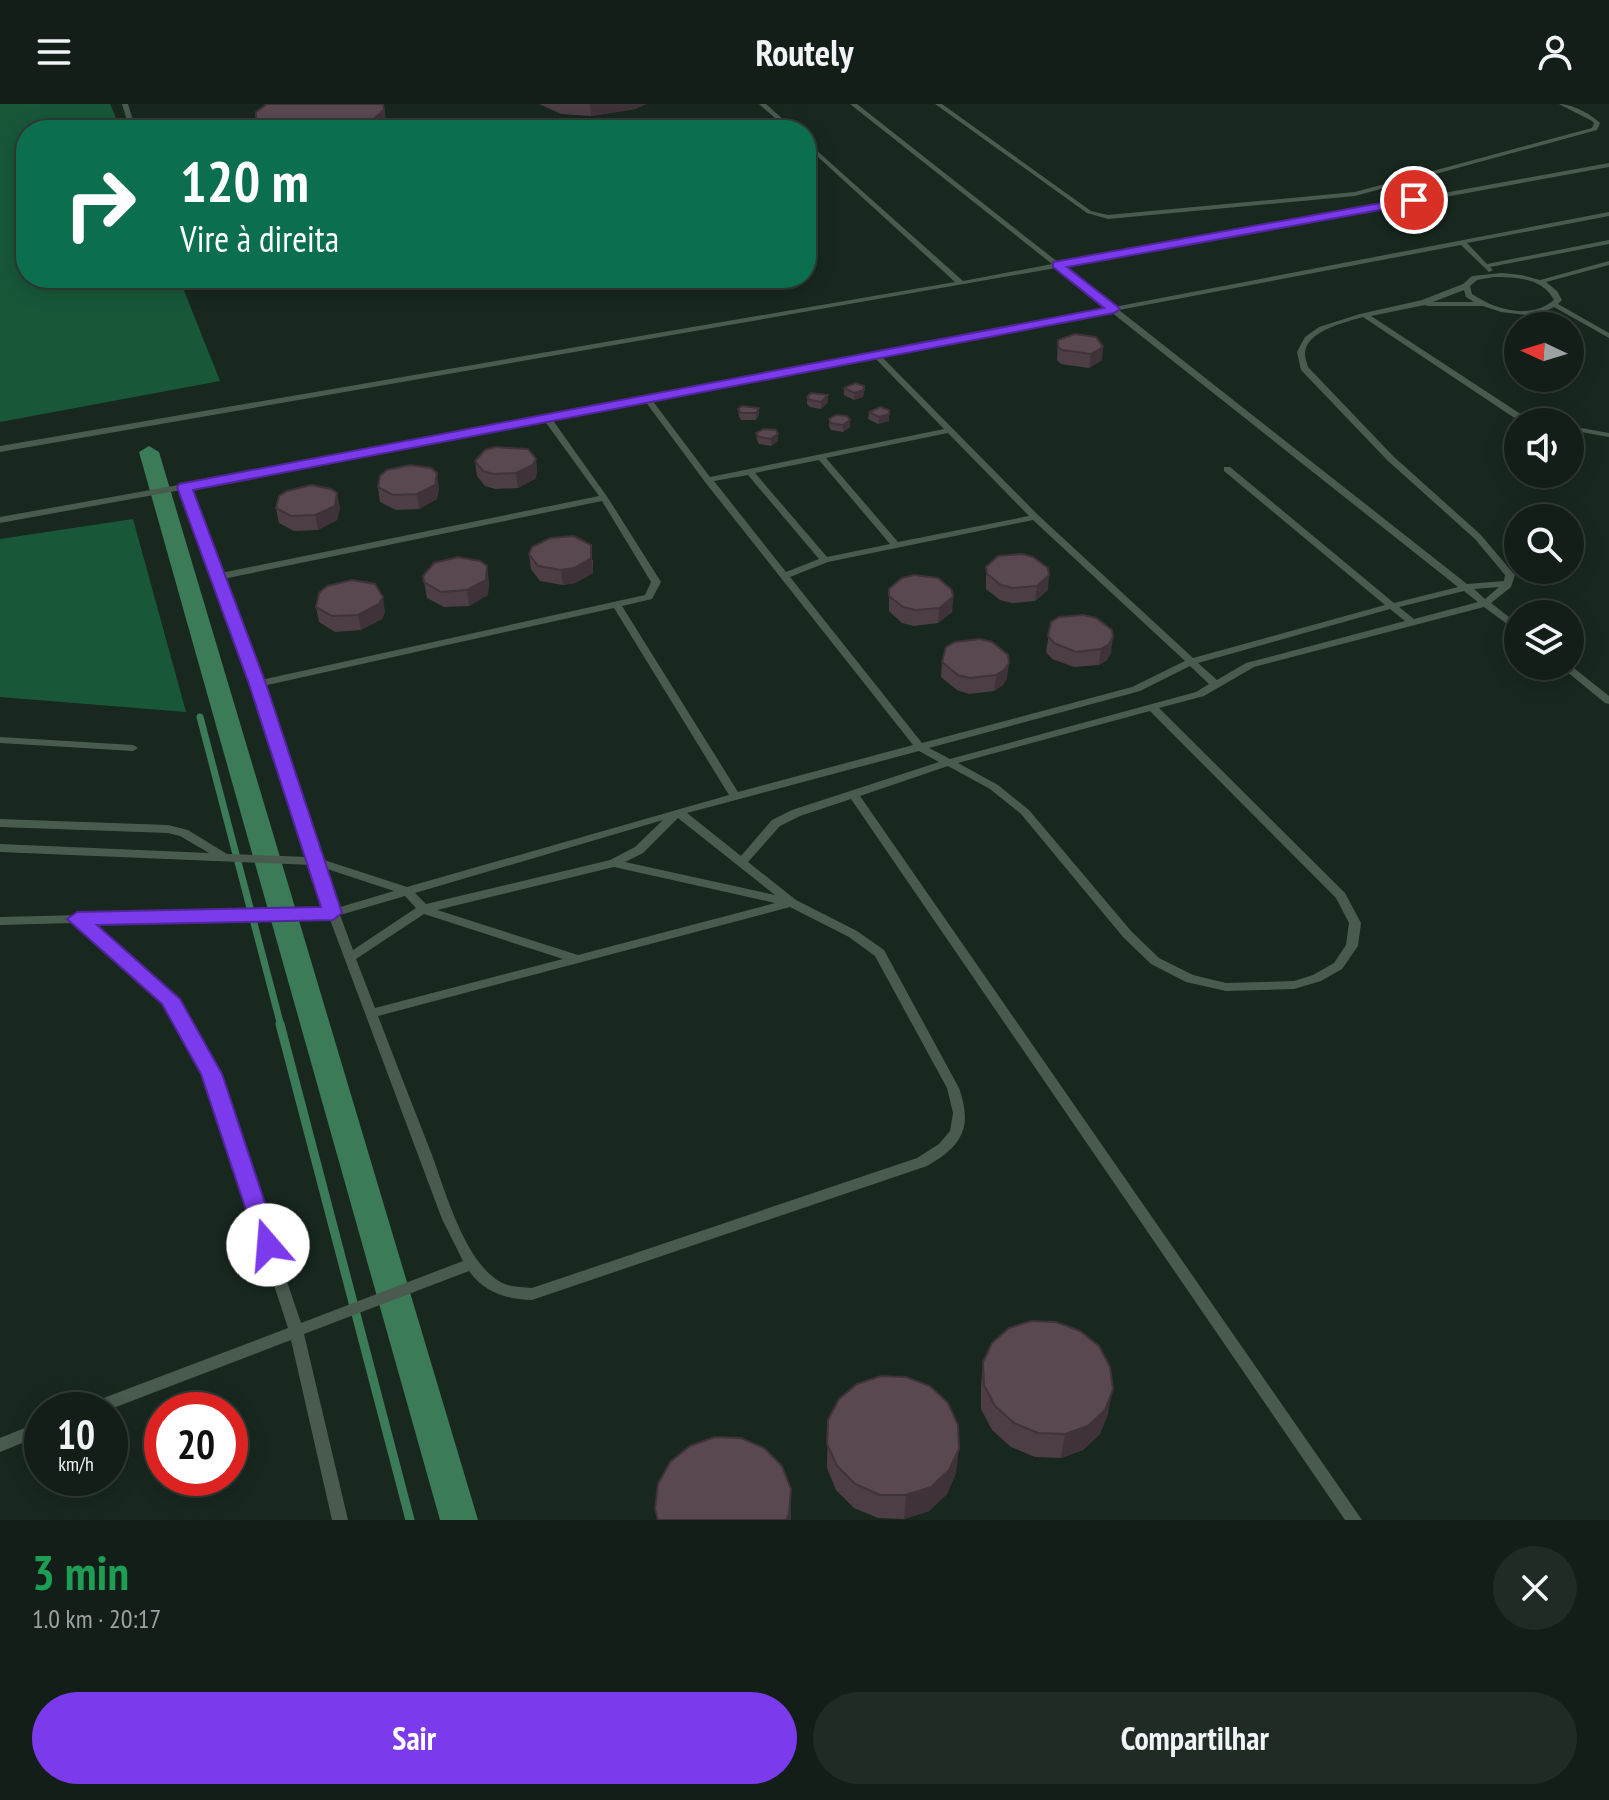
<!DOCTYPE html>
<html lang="pt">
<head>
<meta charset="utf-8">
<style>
  :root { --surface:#121e17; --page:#1f2b24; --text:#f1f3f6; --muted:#9ca2a1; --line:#313c36; --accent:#7c3aed }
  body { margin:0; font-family:"PT Sans Narrow",sans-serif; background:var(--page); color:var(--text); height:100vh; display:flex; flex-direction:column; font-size:30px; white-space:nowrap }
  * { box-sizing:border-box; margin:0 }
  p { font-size:26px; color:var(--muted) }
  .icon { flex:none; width:44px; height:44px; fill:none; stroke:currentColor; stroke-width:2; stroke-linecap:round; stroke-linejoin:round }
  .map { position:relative; height:1416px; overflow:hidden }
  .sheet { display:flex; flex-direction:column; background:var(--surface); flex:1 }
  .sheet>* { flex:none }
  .guide { position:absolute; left:16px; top:16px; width:800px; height:168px; border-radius:32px; box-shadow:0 4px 20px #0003,0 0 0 2px var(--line); background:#0b6e4f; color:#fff; overflow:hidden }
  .needle { width:52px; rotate:274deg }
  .fabs { position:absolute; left:1504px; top:208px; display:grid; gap:16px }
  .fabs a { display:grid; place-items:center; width:80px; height:80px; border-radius:50%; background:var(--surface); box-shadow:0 4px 20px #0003,0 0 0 2px var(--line); font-size:40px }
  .speed { position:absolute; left:24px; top:1288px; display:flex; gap:16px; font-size:40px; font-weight:700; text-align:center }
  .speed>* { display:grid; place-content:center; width:104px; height:104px; border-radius:50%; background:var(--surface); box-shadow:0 4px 20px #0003,0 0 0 2px var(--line); line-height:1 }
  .speed small { font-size:20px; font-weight:400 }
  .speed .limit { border:12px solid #d22; background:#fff; color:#111 }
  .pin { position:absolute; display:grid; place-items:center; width:68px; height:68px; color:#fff; margin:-34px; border:4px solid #fff; border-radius:50%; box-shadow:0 2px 8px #0007 }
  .me { position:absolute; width:88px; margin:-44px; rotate:342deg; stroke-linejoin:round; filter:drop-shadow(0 0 6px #0008) }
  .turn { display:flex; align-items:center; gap:28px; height:168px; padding:0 32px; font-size:36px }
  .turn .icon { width:104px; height:104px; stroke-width:2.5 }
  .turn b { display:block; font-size:56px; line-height:68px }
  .round { display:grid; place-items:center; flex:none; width:84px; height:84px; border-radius:42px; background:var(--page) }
  .overview { display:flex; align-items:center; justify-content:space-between; height:136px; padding:0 32px }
  h1 { font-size:48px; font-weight:700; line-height:60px; color:#1e9e55 }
  .primary-button { display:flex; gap:16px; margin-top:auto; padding:16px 32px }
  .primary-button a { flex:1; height:92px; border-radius:48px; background:var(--accent); color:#fff; font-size:32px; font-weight:700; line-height:92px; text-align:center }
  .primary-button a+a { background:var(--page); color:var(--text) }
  header { display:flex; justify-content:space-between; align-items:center; height:104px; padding:0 32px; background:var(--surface); font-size:36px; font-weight:700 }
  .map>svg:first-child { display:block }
</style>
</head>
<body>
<header><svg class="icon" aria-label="menu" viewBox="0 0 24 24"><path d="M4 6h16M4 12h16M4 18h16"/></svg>Routely<svg class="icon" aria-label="person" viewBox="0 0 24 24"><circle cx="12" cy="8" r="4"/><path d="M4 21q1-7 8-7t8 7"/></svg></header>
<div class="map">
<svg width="1609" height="1416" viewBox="0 0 1609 1416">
  <rect width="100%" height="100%" fill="#18281f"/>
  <g fill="#185839">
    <path d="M0 0H110L121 26H26V174H179L220 277 0 318Z"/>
    <path d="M133 415 186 608 0 593V435Z"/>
  </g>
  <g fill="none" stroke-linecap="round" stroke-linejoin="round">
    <path stroke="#3c7b58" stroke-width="7" d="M200 613 281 922"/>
    <path stroke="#3c7b58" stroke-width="9" d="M280 920 410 1416"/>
    <path fill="#3c7b58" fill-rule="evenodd" d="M149 342 159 348 478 1416H440L139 348Z"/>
    <g fill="#495a4f" fill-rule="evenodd">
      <path d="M122 0H128L136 26H130Z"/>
      <path d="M759 0H766L795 26H788L778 17 717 26H702L775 14Z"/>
      <path d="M850 0H857L1059 159 1609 59V63L1063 163 1114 203 1609 108V112L1467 139 1487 160 1609 136V140L1490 163 1493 166 1489 168 1461 141 1119 206 1467 480 1504 477 1505 471 1475 435 1387 356 1301 266 1297 248 1305 233 1319 223 1360 210 1422 196 1463 180 1472 172 1502 169 1521 171 1540 176 1609 157V161L1546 178 1557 187 1562 196 1558 200 1609 229V234L1554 203 1542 209 1527 211 1501 208 1483 202H1428L1425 201 1371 212 1519 309 1538 318H1527L1513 313 1363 213C1346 218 1305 227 1305 250 1305 255 1307 259 1308 263L1393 352 1481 431 1513 469 1515 471 1511 483 1491 499 1518 520V528L1484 503 1254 563 1204 592 1159 604 1345 789 1361 819 1358 842 1342 865 1321 877 1294 885 1226 887 1186 878 1151 860 1123 833 1021 710 990 685 948 662 860 692 1362 1416H1345L851 695 800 712 780 722 748 758 796 796 857 827 884 846 959 984C973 1024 962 1042 927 1062L532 1196C506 1195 485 1189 469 1167L304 1230 348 1416H332L291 1236 108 1306H82L85 1301 288 1224 205 970 165 898 74 819 0 821V813L326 805 311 761 0 748V740L209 749 180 732 168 729 0 723V715L168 721 188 726 227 750 309 753 252 580 181 386 0 419V413L184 380 1107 204 1056 164 0 348V342L955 178 806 42V37L963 177 1052 160ZM1494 173C1516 173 1543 174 1554 196 1530 216 1496 206 1472 190L1470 182 1477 176ZM1464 186 1466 193 1474 198H1433ZM1111 208 1458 483 1394 499 1230 363H1224V367L1385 501 1193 554 1038 411 881 252ZM874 253 944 325 710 373 652 296ZM645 297 705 378 913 641 738 688 622 502 652 495 661 478 608 394 552 315ZM544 316 599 392 221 469 189 385ZM948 329 1029 412 898 438 826 354ZM819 356 890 440 827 453 755 369ZM748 371 819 455 786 468 714 377ZM602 397 651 478 645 491 261 576 223 475ZM1033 416 1185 557 1132 583 922 639 790 473 828 458ZM1499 483 1485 495 1474 485ZM1464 487 1478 498 1414 515 1399 503ZM614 504 729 691 407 783 321 755 263 582ZM1390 505 1405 517 1246 559 1217 576 1198 559ZM1190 562 1209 580 1196 588 950 655 929 644 1140 587ZM1150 607 1336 794 1349 819 1346 841 1334 859 1313 871 1294 877 1226 879 1193 871 1159 854 1131 827 1029 706 998 681 958 659ZM919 647 939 658 792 706 772 716 741 752 687 709ZM678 714 775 791 625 758 643 749ZM663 716 635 743 610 756 426 800 415 789ZM614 763 775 799 578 851 437 806ZM324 764 394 787 337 804ZM405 792 416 804 353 846 340 811ZM790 803 849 833 875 852 947 984 953 1009 950 1027 939 1040 917 1054 532 1184C517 1183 504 1183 492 1172 462 1147 445 1087 432 1051 414 1005 396 959 378 912ZM424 810 563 855 375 904 356 855ZM329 813 442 1115 463 1157 301 1219 217 970 174 892 89 819Z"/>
      <path d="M935 0H942L1091 107 1108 111 1355 88 1592 24 1594 19 1592 17 1559 0C1572 0 1591 10 1600 19L1597 26 1355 92 1108 115 1087 109Z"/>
      <path d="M1570 322 1609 329V333L1570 326Z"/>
      <path d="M1570 561 1609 592V600L1605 599 1560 562Z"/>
      <path d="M0 633 133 641 138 644 133 647 0 639Z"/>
      <path d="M42 1317V1331L0 1348V1334Z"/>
    </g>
  </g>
  <g fill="#4d3e46">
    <path d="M383 0 387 26H258L256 14Z"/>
    <path d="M539 0H646L635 5 591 12 561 10Z"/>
    <path d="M1075 230 1102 256 1089 264 1061 260 1057 256 1058 236Z"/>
    <path d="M864 282 863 293 854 296 844 291V284Z"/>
    <path d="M828 291V298L821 305 810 303 807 300V293Z"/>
    <path d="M759 304V311L756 316H741L739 312 738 305Z"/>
    <path d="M869 308 889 317 878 320 868 315Z"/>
    <path d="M829 315 850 323 843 328 831 326 829 322Z"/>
    <path d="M756 329 778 337 771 342 759 340 757 336Z"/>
    <path d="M536 355 537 369 535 375 518 384 495 385 485 382 477 372 475 357Z"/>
    <path d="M378 383 439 384 437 395 419 405 396 406 380 398Z"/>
    <path d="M276 404H340L337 416 318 426 294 427 279 419Z"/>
    <path d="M529 450 593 456V469L575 479 563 481 540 477 531 465Z"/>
    <path d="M986 463 1048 486 1035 497 1012 499 1000 496 986 485Z"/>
    <path d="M423 472 489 477 488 491 469 502 444 503 427 494Z"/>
    <path d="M889 485 953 493 952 508 938 519 914 522 902 519 889 507Z"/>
    <path d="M316 503 385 508 382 515 361 526 335 528 319 518Z"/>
    <path d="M1051 518 1111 549 1107 556 1099 561 1074 563 1052 555 1046 548Z"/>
    <path d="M942 558 1007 574 1003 581 994 587 969 590 957 586 941 573Z"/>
    <path d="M983 1258 1108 1309 1100 1330 1083 1346 1061 1354 1035 1353 1011 1343 992 1326 981 1305V1283Z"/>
    <path d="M828 1316 956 1369 947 1390 929 1407 904 1415 878 1414 854 1404 836 1386 827 1364Z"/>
  </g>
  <g fill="#3f3239">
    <path d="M384 0 387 26H335Z"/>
    <path d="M590 0H646L635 5 591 12Z"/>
    <path d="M1103 243 1102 256 1089 264 1091 250Z"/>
    <path d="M864 286 863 293 854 296V289Z"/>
    <path d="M828 291V298L821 305V298Z"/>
    <path d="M759 304V311L756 316V309Z"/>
    <path d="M889 310V317L878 320 879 313Z"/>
    <path d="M850 316V323L843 328V321Z"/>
    <path d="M778 330V337L771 342V335Z"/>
    <path d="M536 355 537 369 535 375 518 384 516 369Z"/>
    <path d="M437 369 439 384 437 395 419 405 417 390Z"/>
    <path d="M337 389 340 404 337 416 318 426 315 411Z"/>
    <path d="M591 441 593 469 575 479 563 481 561 466Z"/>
    <path d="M487 462 489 477 488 491 469 502 467 486Z"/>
    <path d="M1049 471 1048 486 1035 497 1037 482Z"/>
    <path d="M383 493 385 508 382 515 361 526 358 511Z"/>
    <path d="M953 493 952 508 938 519 939 504Z"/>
    <path d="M1113 533 1111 549 1107 556 1099 561 1101 545Z"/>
    <path d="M1009 559 1007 574 1003 581 994 587 996 571Z"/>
    <path d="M1113 1285 1108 1309 1100 1330 1083 1346 1061 1354 1065 1330Z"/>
    <path d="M959 1345 956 1369 947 1390 929 1407 904 1415 906 1391Z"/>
    <path d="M791 1385V1416H786Z"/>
  </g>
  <g fill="#5a4851" stroke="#3f3239" stroke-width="2">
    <path d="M267 0H383L384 6 371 17 359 22 335 26H282L267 24 256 14V8Z"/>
    <path d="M1075 230 1096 233 1103 243 1091 250 1062 246 1058 243V236Z"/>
    <path d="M855 279 864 282V286L854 289 844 284Z"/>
    <path d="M811 289 828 291 821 298 810 296 807 293Z"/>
    <path d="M742 302 759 304 756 309H741L738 305Z"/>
    <path d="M880 303 889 306V310L879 313 869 308Z"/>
    <path d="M836 311 847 312 850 316 843 321 831 319 829 315Z"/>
    <path d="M764 325 776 326 778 330 771 335 759 333 756 329Z"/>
    <path d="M495 343 528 345 536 355 533 361 516 369 493 370 483 367 475 357 485 346Z"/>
    <path d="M410 361 431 364 437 369 435 381 417 390 393 391 378 383 380 372 387 366Z"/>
    <path d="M311 381 331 385 337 389 335 402 315 411 291 412 276 404 279 392 287 387Z"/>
    <path d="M574 432 591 441V454L574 464 561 466 538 462 529 450 532 443 550 434Z"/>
    <path d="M1022 450 1033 453 1048 464 1049 471 1037 482 1013 484 1001 481 987 470 986 463 998 452Z"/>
    <path d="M458 453 480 457 487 462 486 476 467 486 441 488 424 478 423 472 434 459Z"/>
    <path d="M914 471 938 474 952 486 953 493 939 504 915 506 903 503 889 492V485L902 474Z"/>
    <path d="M352 476 375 480 383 493 379 500 358 511 332 512 316 503 319 489 327 482Z"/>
    <path d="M1083 511 1096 514 1112 526 1113 533 1109 540 1101 545 1076 548 1054 539 1048 532 1051 518 1059 513Z"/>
    <path d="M980 535 992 538 1008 551 1009 559 1004 566 996 571 970 574 958 571 942 558 946 543 955 538Z"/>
    <path d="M1031 1217 1056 1218 1080 1227 1099 1242 1110 1263 1113 1285 1105 1306 1088 1322 1065 1330 1038 1329 1014 1319 995 1302 984 1281 983 1258 992 1239 1009 1224Z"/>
    <path d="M881 1272 906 1273 930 1282 948 1299 958 1321 959 1345 949 1366 931 1383 906 1391H880L855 1380 837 1362 827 1340 828 1316 839 1295 857 1280Z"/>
    <path d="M715 1333 741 1334 764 1344 782 1362 791 1385 789 1410 786 1416H658L655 1405 658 1380 670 1358 690 1342Z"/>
  </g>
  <path fill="#7c3aed" stroke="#51269a" stroke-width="2" d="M1414 93 1419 96 1418 99 1067 163 1118 203 1120 205 1114 209 193 386 266 580 342 809 333 816 97 821 180 895 222 970 279 1141 276 1148 268 1151 260 1148 201 970 162 900 67 815 77 808 321 803 249 580 177 383 179 380 1104 204 1053 163V158Z"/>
</svg>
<div class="fabs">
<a><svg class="needle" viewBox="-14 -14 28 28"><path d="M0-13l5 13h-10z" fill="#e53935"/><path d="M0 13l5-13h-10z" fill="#9ca2a1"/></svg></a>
<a><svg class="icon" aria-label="sound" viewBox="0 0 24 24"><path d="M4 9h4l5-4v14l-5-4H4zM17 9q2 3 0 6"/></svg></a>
<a><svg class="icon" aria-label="search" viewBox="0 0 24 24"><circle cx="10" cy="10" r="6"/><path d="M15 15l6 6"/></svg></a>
<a><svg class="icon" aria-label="layers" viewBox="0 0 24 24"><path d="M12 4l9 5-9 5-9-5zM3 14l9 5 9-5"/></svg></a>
</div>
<div class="speed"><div>10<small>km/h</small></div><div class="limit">20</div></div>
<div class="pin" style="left:1414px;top:96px;background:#d93025"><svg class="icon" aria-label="arrive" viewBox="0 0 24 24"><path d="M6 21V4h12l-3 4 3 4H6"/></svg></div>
<svg class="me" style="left:268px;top:1141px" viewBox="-20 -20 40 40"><circle r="19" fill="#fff"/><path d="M0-13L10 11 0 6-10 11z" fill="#7c3aed"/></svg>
<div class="guide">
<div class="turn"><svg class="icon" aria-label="right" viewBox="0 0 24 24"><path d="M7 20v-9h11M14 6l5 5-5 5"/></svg><div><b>120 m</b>Vire à direita</div></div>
</div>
</div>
<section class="sheet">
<div class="overview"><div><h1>3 min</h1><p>1.0 km · 20:17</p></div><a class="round"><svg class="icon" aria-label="close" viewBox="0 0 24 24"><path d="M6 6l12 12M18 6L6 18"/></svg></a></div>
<div class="primary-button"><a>Sair</a><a>Compartilhar</a></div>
</section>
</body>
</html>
